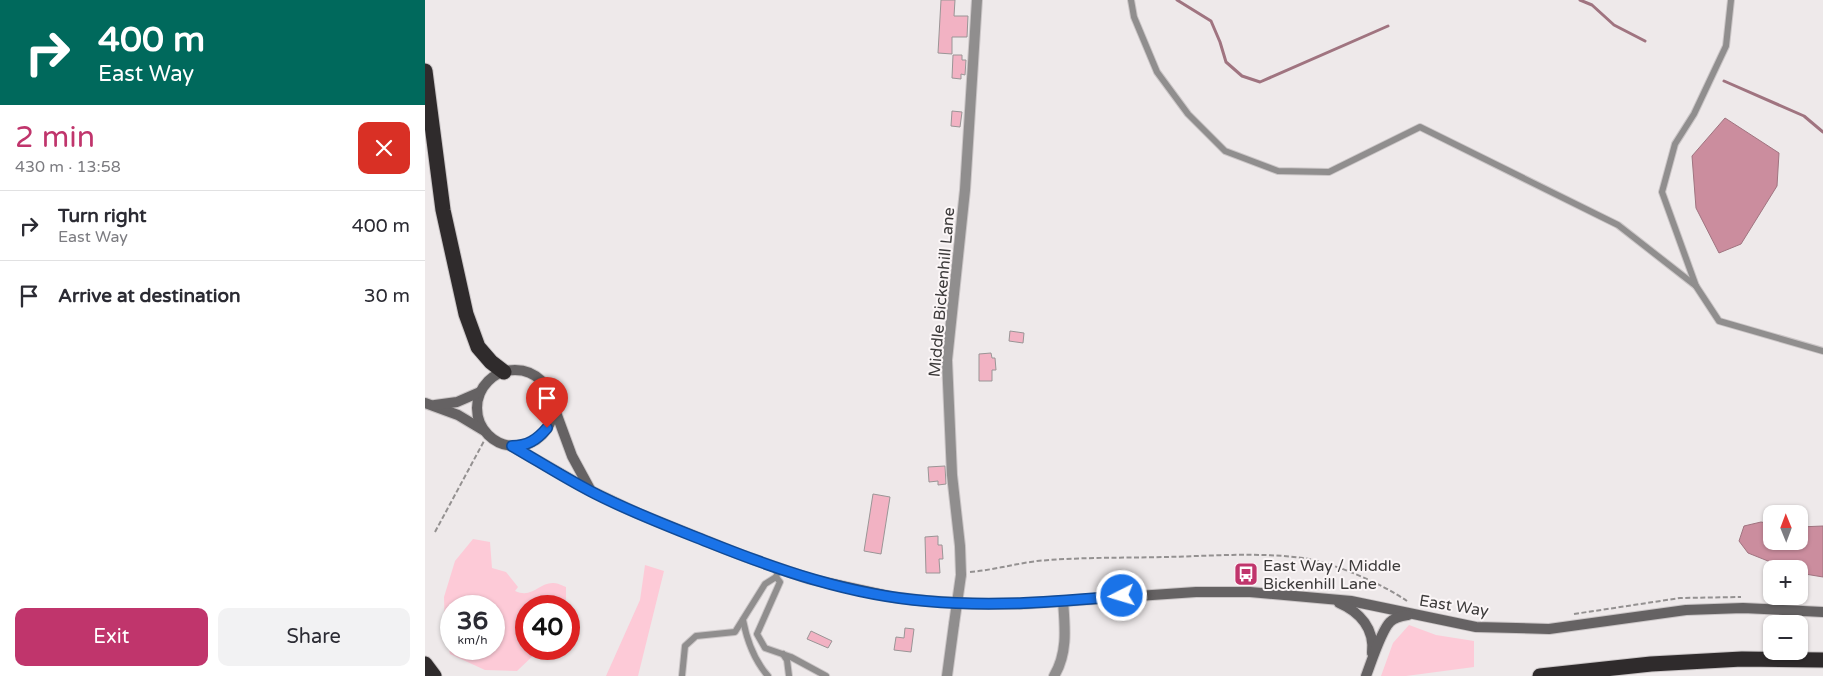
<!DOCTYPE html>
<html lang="en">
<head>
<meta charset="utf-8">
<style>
  :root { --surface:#fff; --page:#f2f2f3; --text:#2b2b33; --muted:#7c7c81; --line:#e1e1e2; --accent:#c0356c }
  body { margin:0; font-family:"Varela Round",sans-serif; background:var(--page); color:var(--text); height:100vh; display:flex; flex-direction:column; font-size:19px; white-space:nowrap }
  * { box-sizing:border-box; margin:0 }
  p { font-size:16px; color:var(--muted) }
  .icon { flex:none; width:28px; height:28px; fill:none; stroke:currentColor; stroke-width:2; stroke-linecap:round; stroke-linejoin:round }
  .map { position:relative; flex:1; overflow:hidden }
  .details { display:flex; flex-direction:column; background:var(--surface); width:425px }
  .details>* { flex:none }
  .banner { background:#00695c; color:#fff; overflow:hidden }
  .needle { width:32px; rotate:359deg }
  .fabs { position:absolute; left:1338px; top:505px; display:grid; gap:10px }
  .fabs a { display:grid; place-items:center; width:45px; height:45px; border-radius:10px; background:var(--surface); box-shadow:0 1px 4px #0004; font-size:25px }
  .speed { position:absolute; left:15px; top:595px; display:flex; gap:10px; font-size:25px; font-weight:700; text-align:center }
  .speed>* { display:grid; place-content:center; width:65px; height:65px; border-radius:50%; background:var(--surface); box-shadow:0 1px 4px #0004; line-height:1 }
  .speed small { font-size:12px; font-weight:400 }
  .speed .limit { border:8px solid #d22; background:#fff; color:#111 }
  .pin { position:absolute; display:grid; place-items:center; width:42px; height:42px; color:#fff; margin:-51px -21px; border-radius:50% 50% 50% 0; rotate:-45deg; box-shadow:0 0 5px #0007 }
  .pin .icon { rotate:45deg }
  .me { position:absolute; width:55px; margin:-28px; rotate:265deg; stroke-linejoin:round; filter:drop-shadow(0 0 4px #0008) }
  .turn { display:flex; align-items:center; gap:18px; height:105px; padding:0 15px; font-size:22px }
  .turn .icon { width:65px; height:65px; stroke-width:2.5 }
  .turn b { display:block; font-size:35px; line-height:42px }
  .round { display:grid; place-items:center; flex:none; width:52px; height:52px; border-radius:10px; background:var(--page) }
  .overview { display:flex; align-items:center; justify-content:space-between; height:85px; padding:0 15px }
  h1 { font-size:30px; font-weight:600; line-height:38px; color:var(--accent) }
  .cta { display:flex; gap:10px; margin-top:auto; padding:10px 15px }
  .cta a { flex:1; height:58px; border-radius:10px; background:var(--accent); color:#fff; font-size:20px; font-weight:600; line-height:58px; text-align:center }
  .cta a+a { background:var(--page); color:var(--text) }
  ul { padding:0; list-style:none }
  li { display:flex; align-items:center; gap:15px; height:70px; padding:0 15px; border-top:1px solid var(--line) }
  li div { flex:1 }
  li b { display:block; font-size:19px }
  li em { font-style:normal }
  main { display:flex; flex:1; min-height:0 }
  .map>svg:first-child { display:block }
</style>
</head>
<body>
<main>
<section class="details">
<div class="banner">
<div class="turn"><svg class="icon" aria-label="right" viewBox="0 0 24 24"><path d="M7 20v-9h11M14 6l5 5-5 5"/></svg><div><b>400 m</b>East Way</div></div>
</div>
<div class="overview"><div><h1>2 min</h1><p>430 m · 13:58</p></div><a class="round" style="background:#d93025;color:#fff"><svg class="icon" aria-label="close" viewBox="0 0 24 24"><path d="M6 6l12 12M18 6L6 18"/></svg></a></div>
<ul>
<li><svg class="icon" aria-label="right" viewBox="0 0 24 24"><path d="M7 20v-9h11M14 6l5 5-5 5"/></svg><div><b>Turn right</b><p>East Way</p></div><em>400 m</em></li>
<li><svg class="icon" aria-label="arrive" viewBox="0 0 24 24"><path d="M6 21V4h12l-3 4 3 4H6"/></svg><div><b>Arrive at destination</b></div><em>30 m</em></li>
</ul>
<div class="cta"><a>Exit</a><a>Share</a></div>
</section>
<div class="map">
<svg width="1398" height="676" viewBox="0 0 1398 676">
  <rect width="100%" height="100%" fill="#eee9ea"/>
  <g fill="#fdcad7" fill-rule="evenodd">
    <path d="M48 539 65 542 67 568 81 572 93 587 90 591C108 599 114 582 129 583 133 583 138 586 141 587V600L134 606H101V649H115L92 671 60 670 25 654 20 633 19 597 30 561ZM26 606H69V649H26Z"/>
    <path d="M220 565 239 571 213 676H181L215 600Z"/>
    <path d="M984 625 1011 635 1049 641V667L981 676H956L968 643Z"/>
  </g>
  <g fill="#cb8d9e" stroke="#a07480">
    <path d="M1300 118 1354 153 1352 186 1316 244 1294 253 1271 208 1267 156Z"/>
    <path d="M1336 522 1346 524V541H1374V527L1398 526V577L1374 573V569H1363L1323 553 1314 541 1319 526Z"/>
  </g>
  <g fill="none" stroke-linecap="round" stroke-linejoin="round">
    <g stroke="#a07480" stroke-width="3">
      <path d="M752 0 786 21 795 42 801 62 817 76 835 82 963 26"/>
      <path d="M1155 0 1167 5 1189 25 1220 41"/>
      <path d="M1299 81 1379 116 1398 132"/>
    </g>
  </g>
  <g fill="#f2b2c3" stroke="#9a9596">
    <path d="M516 0H530L529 16H543L542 37H527V54L513 53Z"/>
    <path d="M528 55H537V60H541L540 75 536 74V79L527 78Z"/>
    <path d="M527 111 537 112 535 127 526 126Z"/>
    <path d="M585 331 599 333 598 343 584 341Z"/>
    <path d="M566 353 567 358H570L571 370H567V381H554V354Z"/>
    <path d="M520 466 521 484 513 485V481L504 482 503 467Z"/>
    <path d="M448 494 465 497 456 554 439 551Z"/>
    <path d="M513 536V545H517L518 559H514L515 573H501L500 537Z"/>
    <path d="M480 628 489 629 486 652 469 650 471 637 479 638Z"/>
    <path d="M386 631 407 641 403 648 382 639Z"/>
  </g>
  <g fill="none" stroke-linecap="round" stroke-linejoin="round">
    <g stroke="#cbc6c7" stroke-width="8">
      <g id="lane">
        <path d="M706 0 709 17 732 72 763 114 800 151 853 171 904 172 995 127 1193 225 1271 286"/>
        <path d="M1306 0 1301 46 1269 114 1250 144 1237 192 1271 286 1294 321 1398 351"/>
        <path d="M351 577 355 582 332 634 340 648 366 657 401 676"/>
        <path d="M318 620C322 641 329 660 343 676"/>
        <path d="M358 654 362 660 364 676"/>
        <path d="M257 676 260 646 271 636 310 632 340 584 351 577 354 569"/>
      </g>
    </g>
    <g stroke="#cbc6c7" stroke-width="12">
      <g id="street">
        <path d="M536 575 535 546 527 475 522 360 540 190 552 0"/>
        <path d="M522 676 529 624"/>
        <path d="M629 676C643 653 640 627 638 601"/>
      </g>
    </g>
    <g stroke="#cbc6c7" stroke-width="12">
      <g id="secondary">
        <circle cx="90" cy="408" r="38"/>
        <path d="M0 403 33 415 58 430"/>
        <path d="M10 405 32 402 55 392"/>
        <path d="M129 407 147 456 166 491"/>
        <path d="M87 446 166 491 212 513 319 556 385 579 468 597 501 601 552 604H596L771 592H825L926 601 1051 627 1124 629 1261 610 1318 608 1398 612"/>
        <path d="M914 603C935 612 950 629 947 653"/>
        <path d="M941 676C946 663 956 631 965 622 970 617 977 616 983 615"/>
      </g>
    </g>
    <g stroke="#cbc6c7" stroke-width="17">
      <g id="highway">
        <path d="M0 71 18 210 41 314 53 347 66 362 79 372"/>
        <path d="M0 664 9 676"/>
        <path d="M1115 676 1226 664 1317 659 1398 660"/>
      </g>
    </g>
    <g stroke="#949191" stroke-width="2" stroke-dasharray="5 2.5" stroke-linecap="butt">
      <path d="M10 532 59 441"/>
      <path d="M545 572C568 570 589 564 612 561 655 557 698 558 741 557 786 556 833 552 878 558 909 563 956 583 982 601"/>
      <path d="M1149 614 1255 598 1316 597"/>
    </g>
    <use href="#lane" stroke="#908e8e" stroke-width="6"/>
    <use href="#street" stroke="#908e8e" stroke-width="10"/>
    <use href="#secondary" stroke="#656263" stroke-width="10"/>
    <use href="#highway" stroke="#2f2b2c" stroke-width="15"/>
    <g stroke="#cbc6c7" stroke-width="12" stroke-linecap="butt">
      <path id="street-bridge" d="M529 624 536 575"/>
    </g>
    <use href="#street-bridge" stroke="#908e8e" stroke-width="10"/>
  </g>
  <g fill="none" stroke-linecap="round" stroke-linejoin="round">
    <g stroke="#114b97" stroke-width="12">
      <path id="route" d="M122 428C112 440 102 446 87 446 113 461 138 477 165 491 203 511 243 526 283 542 353 570 425 595 501 601 566 607 631 602 697 596"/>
    </g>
    <use href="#route" stroke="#1a73e8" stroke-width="9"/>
  </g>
  <defs>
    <g id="bus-square" transform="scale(1.25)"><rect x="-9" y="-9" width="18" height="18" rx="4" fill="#c0356c" stroke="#fbf6f7"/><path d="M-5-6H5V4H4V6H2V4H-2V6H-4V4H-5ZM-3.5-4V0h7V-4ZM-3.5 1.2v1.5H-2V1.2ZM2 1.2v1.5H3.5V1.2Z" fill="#fff"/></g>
  </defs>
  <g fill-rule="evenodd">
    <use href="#bus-square" x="821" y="574"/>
  </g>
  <g text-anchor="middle" stroke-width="4" stroke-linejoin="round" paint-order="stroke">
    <g font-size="16" fill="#3d3b3b" stroke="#fbf6f7">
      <text transform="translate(516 292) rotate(-85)" y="6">Middle Bickenhill Lane</text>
      <text transform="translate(1029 605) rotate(9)" y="6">East Way</text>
    </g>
    <g font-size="16" fill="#3d3b3b" stroke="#fbf6f7" text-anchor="start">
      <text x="838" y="571">East Way / Middle<tspan x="838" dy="18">Bickenhill Lane</tspan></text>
    </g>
  </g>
</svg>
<div class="fabs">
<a><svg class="needle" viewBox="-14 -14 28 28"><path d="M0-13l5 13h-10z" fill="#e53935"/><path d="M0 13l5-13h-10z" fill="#7c7c81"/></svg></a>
<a>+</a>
<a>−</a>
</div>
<div class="speed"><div>36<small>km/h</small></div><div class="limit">40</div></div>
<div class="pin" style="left:122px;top:428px;background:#d93025"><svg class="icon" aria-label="arrive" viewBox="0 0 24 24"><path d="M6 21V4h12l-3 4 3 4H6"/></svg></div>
<svg class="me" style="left:697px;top:596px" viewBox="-20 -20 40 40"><circle r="17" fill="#1a73e8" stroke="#fff" stroke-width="3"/><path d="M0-11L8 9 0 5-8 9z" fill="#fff"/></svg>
</div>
</main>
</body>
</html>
